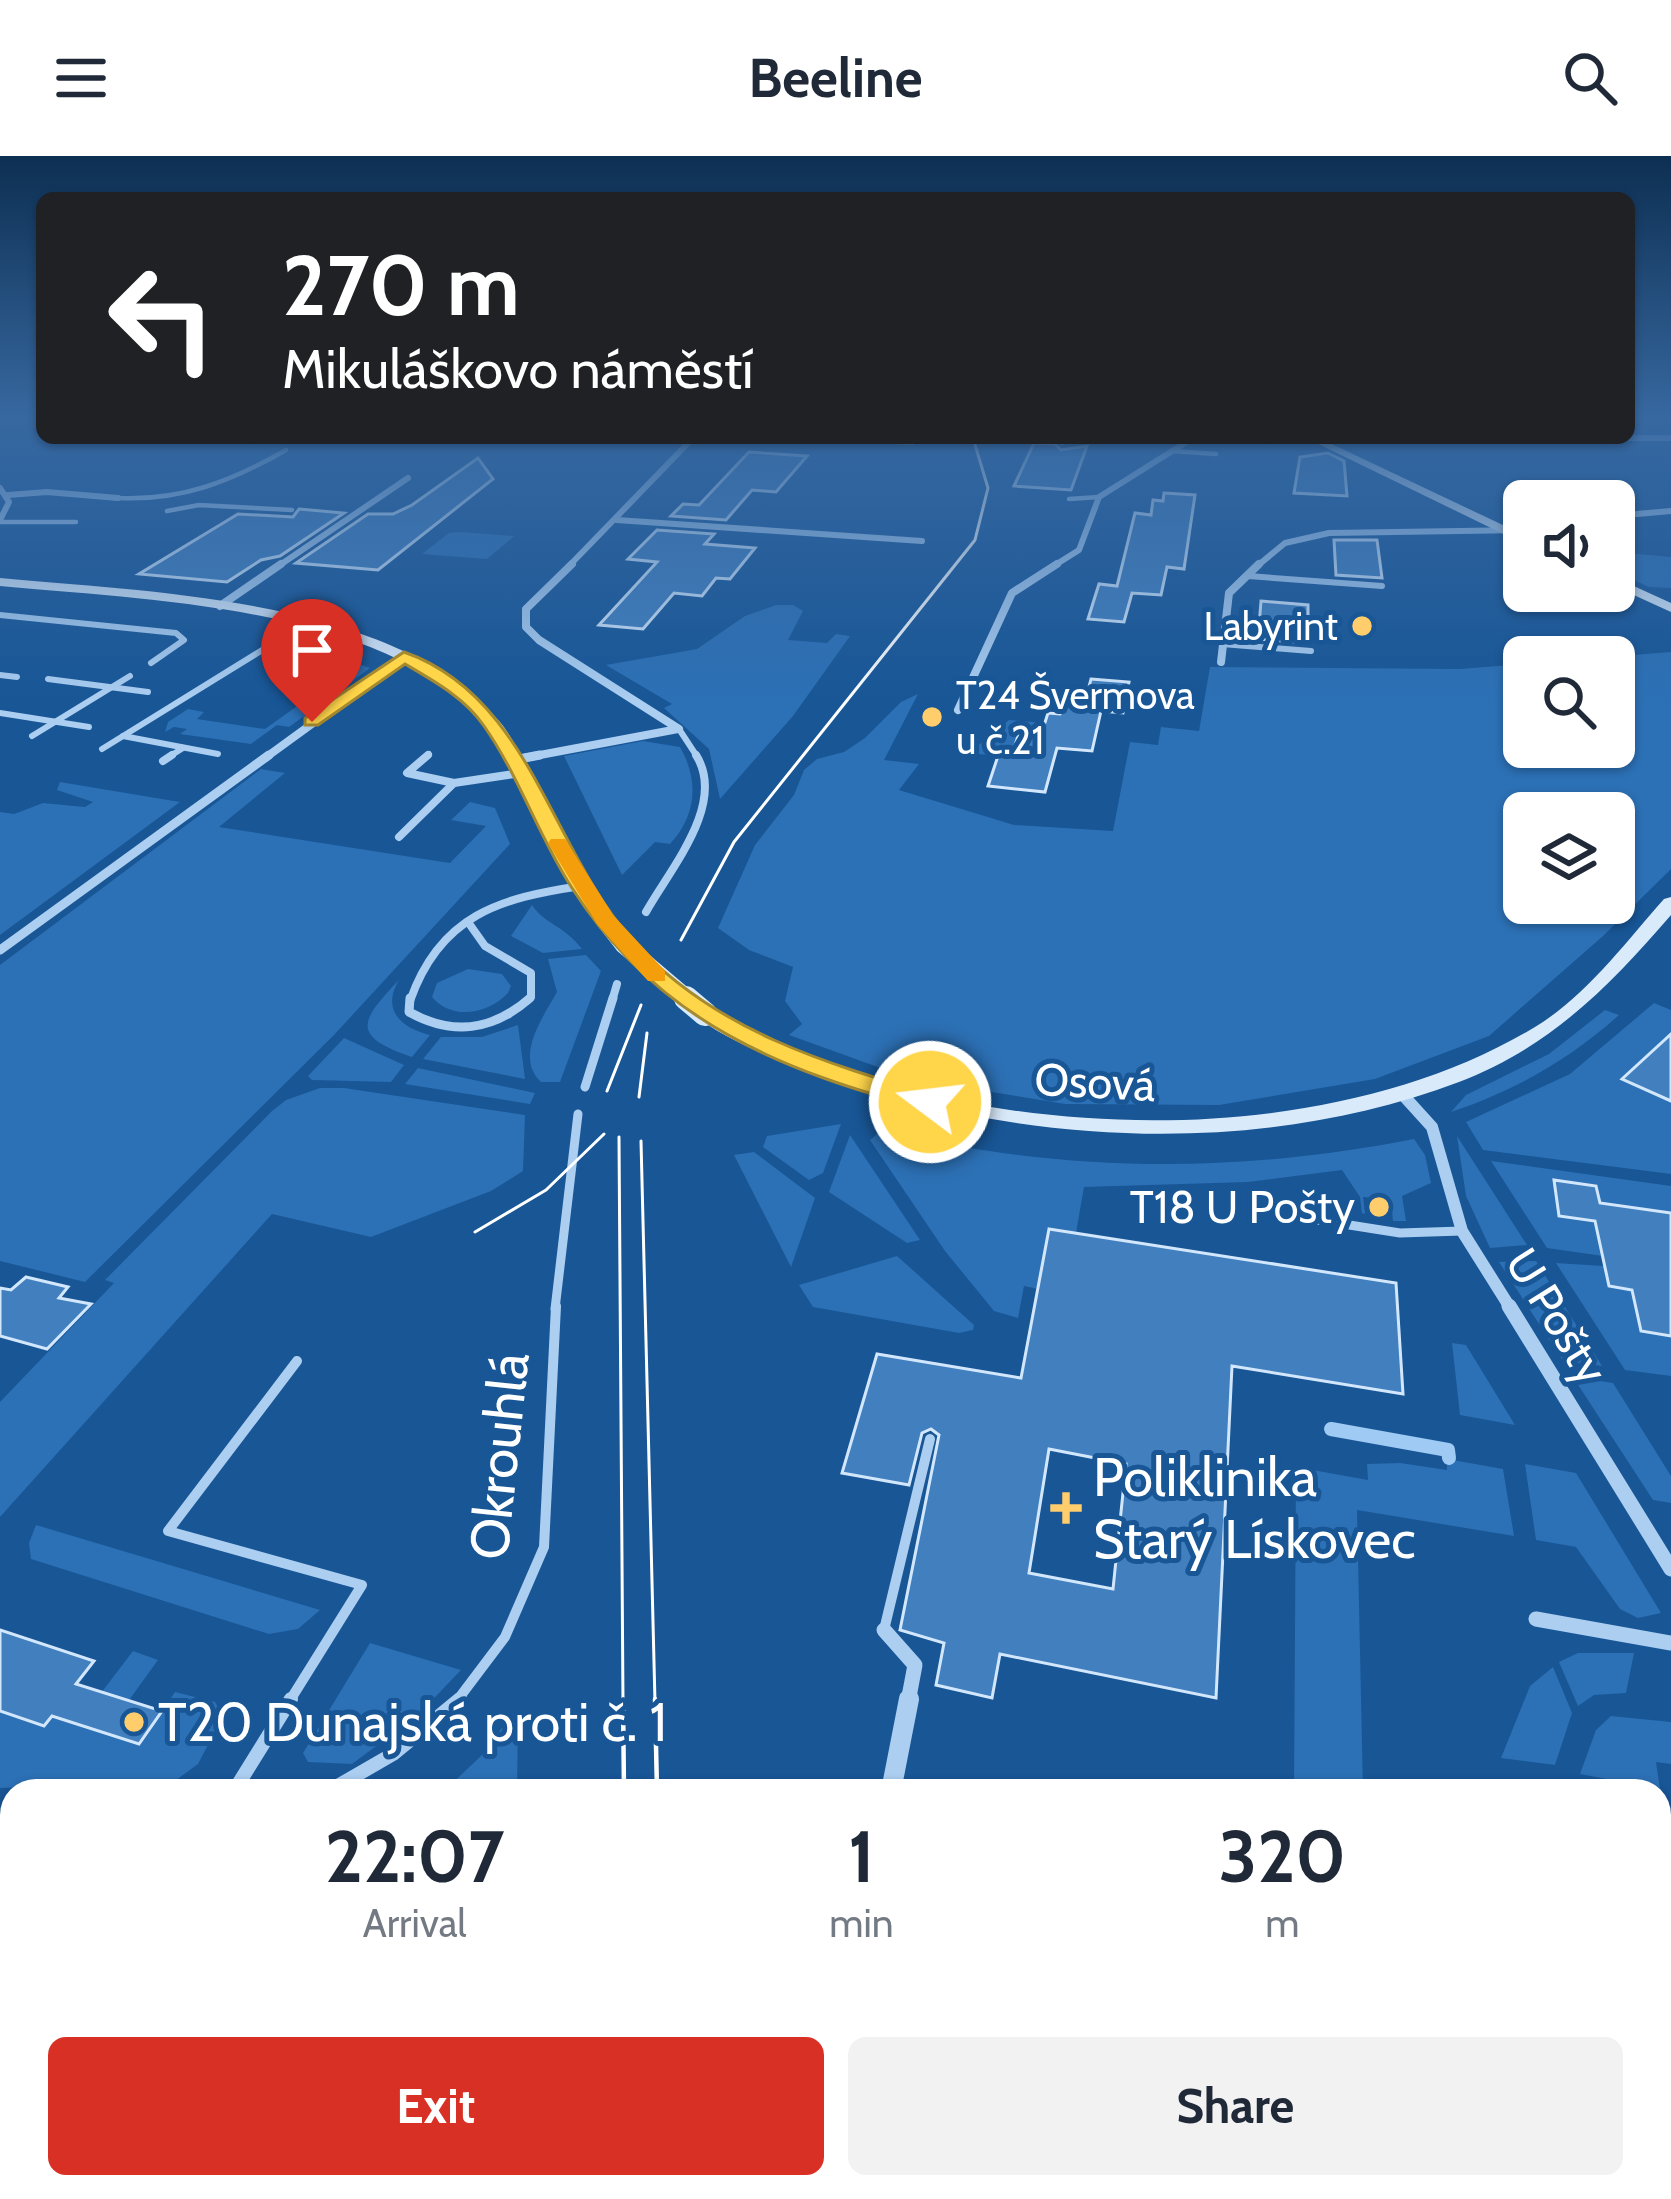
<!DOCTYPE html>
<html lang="en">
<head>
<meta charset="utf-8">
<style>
  :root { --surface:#fff; --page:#f2f2f3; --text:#1f2937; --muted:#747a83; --accent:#d93025 }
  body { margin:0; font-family:Cabin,sans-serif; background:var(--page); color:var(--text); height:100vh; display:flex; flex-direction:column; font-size:45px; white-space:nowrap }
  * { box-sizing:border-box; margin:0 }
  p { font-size:39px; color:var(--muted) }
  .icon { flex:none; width:66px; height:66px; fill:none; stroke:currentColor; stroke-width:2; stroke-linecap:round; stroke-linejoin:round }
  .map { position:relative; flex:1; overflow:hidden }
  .sheet { position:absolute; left:0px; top:1623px; width:1671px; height:420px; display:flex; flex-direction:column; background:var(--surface); border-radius:36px 36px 0 0; box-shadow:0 3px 9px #0004 }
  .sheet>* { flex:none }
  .hud { position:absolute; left:36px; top:36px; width:1599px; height:252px; border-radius:18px; box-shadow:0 3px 9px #0004; background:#202124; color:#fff; overflow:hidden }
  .fabs { position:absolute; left:1503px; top:324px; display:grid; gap:24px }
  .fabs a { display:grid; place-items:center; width:132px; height:132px; border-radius:18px; background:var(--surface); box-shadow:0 3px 9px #0004; font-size:60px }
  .pin { position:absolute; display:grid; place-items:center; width:102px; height:102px; color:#fff; margin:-123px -51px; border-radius:50% 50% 50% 0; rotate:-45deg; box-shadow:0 0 12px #0007 }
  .pin .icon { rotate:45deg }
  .me { position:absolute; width:132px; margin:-66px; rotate:285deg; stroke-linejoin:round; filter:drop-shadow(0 0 9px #0008) }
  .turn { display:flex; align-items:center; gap:42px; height:252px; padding:0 48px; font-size:54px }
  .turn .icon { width:156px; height:156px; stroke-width:2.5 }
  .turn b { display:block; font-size:84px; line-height:102px }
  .eta { display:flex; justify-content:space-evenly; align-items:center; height:204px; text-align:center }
  .eta b { font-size:72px; font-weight:800; line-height:84px }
  .action { display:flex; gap:24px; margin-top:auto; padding:24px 48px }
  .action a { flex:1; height:138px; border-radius:18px; background:var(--accent); color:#fff; font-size:48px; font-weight:800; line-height:138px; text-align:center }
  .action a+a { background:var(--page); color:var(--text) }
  header { display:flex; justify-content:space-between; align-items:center; height:156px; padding:0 48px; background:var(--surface); font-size:54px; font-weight:800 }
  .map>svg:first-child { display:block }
</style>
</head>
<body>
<header><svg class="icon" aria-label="menu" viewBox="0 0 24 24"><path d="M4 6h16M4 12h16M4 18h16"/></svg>Beeline<svg class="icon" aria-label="search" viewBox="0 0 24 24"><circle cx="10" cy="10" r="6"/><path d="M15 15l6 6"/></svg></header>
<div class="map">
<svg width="1671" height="2043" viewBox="0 0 1671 2043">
  <rect width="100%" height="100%" fill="#185696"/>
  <g fill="#2c70b5" fill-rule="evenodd">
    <path d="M460 376 514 380 487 403 422 398 449 377Z"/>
    <path d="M1614 396 1671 401V432L1649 431 1614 415Z"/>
    <path d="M776 449H793L803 455 788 484 827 487 836 478 850 480 793 560 720 643 709 593 664 552 672 548 606 509 697 493 745 460Z"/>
    <path d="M296 486 370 512 289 571 277 569 251 588 180 578 187 573 174 571 165 576 168 566 188 553 204 556 197 563 265 573 349 513 286 502 278 508 262 505Z"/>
    <path d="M1671 496V713L1603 780 1489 880 1375 923 1219 949 1065 948 911 923 789 879 802 868 785 845 793 811 749 794 718 772 755 689 794 639 804 614 817 603 844 596 865 582 901 546 918 538 884 604 919 608 899 634 1014 669 1113 675 1130 586 1158 589 1161 571 1199 575 1210 511 1460 513 1524 508V591H1614V501H1607ZM1614 657V747H1524V657Z"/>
    <path d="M1009 564 1044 567 1045 582 1013 595 1001 594 998 600 969 597Z"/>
    <path d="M643 585 680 591C699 624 697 659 670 688L655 686 622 719 564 600Z"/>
    <path d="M261 613 285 617 219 671 450 707 486 670 451 664 470 646 495 652 510 688 334 879 85 1126 0 1105V809Z"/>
    <path d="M60 626 180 646 0 779V656L14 658 43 647 85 651 93 646 57 634Z"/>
    <path d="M532 749C544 768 564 769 582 793L543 797 511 780Z"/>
    <path d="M586 799 601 815 560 926H541C514 901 543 861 557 836L548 803Z"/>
    <path d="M468 813 502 818 511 830 508 837C488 858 452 865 432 841L437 827Z"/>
    <path d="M399 824C381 854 401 872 430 879L412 901C350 880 360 865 399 824Z"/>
    <path d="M1654 847 1671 854V878L1622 923 1671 945V1018L1483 994 1466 966 1570 918Z"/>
    <path d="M1605 854 1619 859C1569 904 1514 935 1451 956L1466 939 1549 898Z"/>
    <path d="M518 869 525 923 423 903 441 881H482Z"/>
    <path d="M344 882 404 909 391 926 312 924 308 920Z"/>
    <path d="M418 912 535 937 530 948 405 928Z"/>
    <path d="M320 932H344L525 959 523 1015 491 1035 371 1081 272 1058 0 1361V1246L114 1127 105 1124 272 955 286 944Z"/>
    <path d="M841 968 823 1017 809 1024 763 991 767 980Z"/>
    <path d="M881 975C1065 1016 1228 1019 1414 983L1425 999 1431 1027 1402 1040 1406 1065H1393L1391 1043 1363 1041 1365 1058 1362 1057 1360 1041 1342 1014 1248 1026 1084 1031 1076 1077 1049 1074 1038 1133 1024 1130 1018 1162 994 1155 945 1095 870 984Z"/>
    <path d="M850 979 920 1084 907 1087 829 1036Z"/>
    <path d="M1457 980 1527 1089 1490 1092 1466 1040Z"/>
    <path d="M754 996 815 1042 791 1111 734 999Z"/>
    <path d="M1491 1005 1671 1030V1057L1600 1047 1595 1030 1555 1024 1559 1060 1601 1066 1603 1100 1547 1092Z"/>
    <path d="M897 1100 974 1169 973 1174 959 1177 813 1151 799 1129Z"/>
    <path d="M1536 1105 1602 1210 1563 1205 1499 1106Z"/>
    <path d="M1556 1107 1604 1110 1609 1130 1632 1134 1642 1175 1671 1180V1220L1625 1214Z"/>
    <path d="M1452 1187 1466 1189 1515 1269 1460 1259Z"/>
    <path d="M1573 1221 1613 1227 1671 1320V1347L1653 1344Z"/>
    <path d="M1447 1303 1503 1313 1514 1380 1357 1354 1363 1635H1294L1296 1311 1368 1324 1367 1308 1400 1307 1447 1314Z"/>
    <path d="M1525 1308 1576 1317 1661 1457 1638 1462 1620 1453 1576 1391 1536 1384Z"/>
    <path d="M36 1369 320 1454 298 1473 269 1478 31 1403 29 1387Z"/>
    <path d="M370 1487 461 1514 418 1559 352 1608 308 1606 303 1597Z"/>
    <path d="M133 1495 158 1504 106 1576 139 1588 175 1536 215 1546 223 1560 198 1608 172 1627 0 1632V1555L60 1549 85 1558Z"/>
    <path d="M1578 1497H1634L1626 1537 1594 1539 1578 1550 1559 1506Z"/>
    <path d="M1553 1511 1572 1557 1555 1609 1501 1602 1530 1530Z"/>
    <path d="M512 1558H518L517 1635H444L481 1600Z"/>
    <path d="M1611 1560 1671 1566V1608L1656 1606 1660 1633 1580 1618 1596 1574Z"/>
    <path d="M0 1758 12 1761V2031H116L110 2043H0Z"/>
    <path d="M233 2031H344L359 2042 250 2043Z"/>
    <path d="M1451 2031H1592L1593 2043H1447Z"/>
  </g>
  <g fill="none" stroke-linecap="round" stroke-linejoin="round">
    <path stroke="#9ecaf3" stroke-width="14" d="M1331 1273 1448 1294 1449 1302"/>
  </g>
  <g fill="#417fbe" stroke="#d2e7fc" stroke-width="3" fill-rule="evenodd">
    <path d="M1034 287 1055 288 1061 294 1087 290 1071 334 1014 330Z"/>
    <path d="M749 296 807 300 776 336 752 334 726 364 671 360 683 348 699 349Z"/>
    <path d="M1328 297 1344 305 1347 340 1294 337 1300 301Z"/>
    <path d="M478 302 493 323 378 414 296 407 368 358H393L412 349Z"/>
    <path d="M1164 337 1195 339 1184 413 1167 411 1161 439 1132 437 1124 466 1088 463 1099 428 1117 430 1135 357 1151 359 1153 344 1163 345Z"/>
    <path d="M299 353 344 357 280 400 261 404 227 426 139 418 238 358 293 361Z"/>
    <path d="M657 374 714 378 705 388 755 392 730 423 716 422 702 440 674 437 643 473 599 469 657 406 628 403Z"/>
    <path d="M1334 384H1377L1382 422 1336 419Z"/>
    <path d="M1261 445 1308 449V487L1258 483Z"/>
    <path d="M1091 523 1129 526 1123 557 1101 555 1092 595 1057 592 1045 636 988 630 1000 594 1013 595 1018 580 1040 582 1048 557 1060 558 1064 544 1085 546Z"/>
    <path d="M1671 878V945L1622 923Z"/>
    <path d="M1554 1024 1596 1030 1600 1047 1671 1057V1180L1641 1175 1632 1134 1609 1130 1595 1065 1559 1060Z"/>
    <path d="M1049 1073 1396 1127 1403 1238 1232 1210 1216 1542 1000 1498 992 1542 936 1529 944 1487 900 1474 939 1279 931 1273 922 1277 909 1329 842 1317 877 1198 1021 1222ZM1049 1293 1126 1308 1113 1433 1029 1417Z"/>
    <path d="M26 1121 68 1131 59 1142 91 1148 47 1193 0 1180V1132L11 1134Z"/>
    <path d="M0 1474 94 1505 76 1528 162 1555 139 1588 52 1560 44 1570 0 1555Z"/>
  </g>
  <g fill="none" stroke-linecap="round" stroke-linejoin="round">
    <g stroke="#abcef1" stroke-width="4.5">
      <path d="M1062 287 1065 282"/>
      <path d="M1172 295 1216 298"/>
      <path d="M118 342C182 345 232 325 286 294"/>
      <path d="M1069 343 1099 341"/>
      <path d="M167 355 199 349 292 354"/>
      <path d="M0 366H76"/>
    </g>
    <g stroke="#abcef1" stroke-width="6">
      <path d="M1248 420 1382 430"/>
      <path d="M0 459 176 477 184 484 151 507"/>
      <path d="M1222 488 1311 495"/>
      <path d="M0 519 17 521"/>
      <path d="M48 523 148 536"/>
      <path d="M0 557 89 571"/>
      <path d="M679 573 698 602"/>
      <path d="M32 580 130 520"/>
      <path d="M123 580 218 598"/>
      <path d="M102 593 306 467"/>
      <path d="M167 602 183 592"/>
      <path d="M424 602 429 598"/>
    </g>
    <g stroke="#abcef1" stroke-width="8">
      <path d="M428 599 407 617 454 627"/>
      <path d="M163 605 172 599"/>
      <path d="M399 681 454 627 521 617"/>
      <path d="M646 756C670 713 727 648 696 599"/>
      <path d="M468 766 485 790 531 817V841L527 845"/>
      <path d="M410 845C440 759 500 742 581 730"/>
      <path d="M612 845 617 828"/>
    </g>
    <g stroke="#abcef1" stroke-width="9">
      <path d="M410 842 409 856C452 880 493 875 530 842"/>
      <path d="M585 931 613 842"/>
      <path d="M1305 1062 1400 1077 1462 1075"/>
      <path d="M555 1153 578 958"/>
    </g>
    <g stroke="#abcef1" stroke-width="10">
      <path d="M884 1474 930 1283"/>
      <path d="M289 1546 362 1429 168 1375 297 1205"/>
      <path d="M456 1546 505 1481 544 1391 556 1150"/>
    </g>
    <g stroke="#abcef1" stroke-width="14">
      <path d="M234 1635 291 1543"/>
      <path d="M329 1635 393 1598 460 1543"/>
    </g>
    <g stroke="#abcef1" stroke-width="6">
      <path d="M845 282 912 286"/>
      <path d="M1629 282H1671"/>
      <path d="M0 332 9 346 0 364"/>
      <path d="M8 339 47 336 118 342"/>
      <path d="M1614 360 1671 355"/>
      <path d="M617 364 922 385"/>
      <path d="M277 411 408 322"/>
      <path d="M568 411 693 282"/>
      <path d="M1052 411 1079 394 1099 341 1193 282"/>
      <path d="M1256 411 1285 387 1329 377 1524 374"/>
    </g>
    <g stroke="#abcef1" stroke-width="8">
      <path d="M572 408 526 453V471L539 484 679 573"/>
      <path d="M220 450 281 408"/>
      <path d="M1221 506 1229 437 1259 408"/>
      <path d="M958 554 1012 437 1057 408"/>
      <path d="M265 602 404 501"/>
      <path d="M524 602 678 573"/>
    </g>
    <g stroke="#abcef1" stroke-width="9">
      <path d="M514 604 540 599"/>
      <path d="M0 794 269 599"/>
    </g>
    <path stroke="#abcef1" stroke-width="12" d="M1403 939 1432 971 1462 1075 1511 1153"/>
    <g stroke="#abcef1" stroke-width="15">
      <path d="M1509 1150 1671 1413"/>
      <path d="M1536 1463 1671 1487"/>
      <path d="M884 1474 915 1509 908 1546"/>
    </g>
    <g stroke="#abcef1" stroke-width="20">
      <path d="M891 1635 909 1543"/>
      <path d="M0 1704H12"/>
      <path d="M828 2031 829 2043"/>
    </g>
    <g fill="#d9eafb" fill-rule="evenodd">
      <path d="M1306 282H1319L1524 379V388Z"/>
      <path d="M1614 421 1671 447V456L1614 430Z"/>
      <path d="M0 422C148 436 397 442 499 565 513 581 521 602 531 620 558 669 583 717 614 763L611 767H597L584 747C558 705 536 662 514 619 505 603 499 585 487 571 389 449 145 444 0 430Z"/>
      <path d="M1671 741V759C1610 830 1549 892 1459 926 1257 1002 1027 989 825 921 790 909 720 883 694 858L698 854H712C742 868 771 886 802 899 1018 987 1331 994 1535 871 1586 840 1625 787 1664 743Z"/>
    </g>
    <g stroke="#fff" stroke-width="3">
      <path d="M681 784 734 686 975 384 988 332 973 282"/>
      <path d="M607 935 641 849"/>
      <path d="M639 941 647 877"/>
      <path d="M619 981 623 1546"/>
      <path d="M641 985 655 1546"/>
      <path d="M475 1076 546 1034 604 978"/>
    </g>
    <g stroke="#fff" stroke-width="4.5">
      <path d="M623 1543 624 1635"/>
      <path d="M655 1543 657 1635"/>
      <path d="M628 2031V2043"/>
      <path d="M667 2031 668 2043"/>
    </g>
    <path stroke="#d9eafb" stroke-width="18" d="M604 763 624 789 690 845"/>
    <path stroke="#d9eafb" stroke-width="24" d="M686 842 705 858"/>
  </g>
  <linearGradient id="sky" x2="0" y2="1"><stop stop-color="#0d2f52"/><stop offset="0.48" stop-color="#3768a0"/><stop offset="1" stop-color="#3768a0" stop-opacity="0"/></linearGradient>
  <rect width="1671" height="545" fill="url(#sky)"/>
  <path fill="#ffd54a" stroke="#a68a30" stroke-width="3" d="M404 496C530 540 551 694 633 785 713 874 828 909 939 940L943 946 939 952 930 954C782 916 657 865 572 732 539 681 519 620 484 570 465 542 434 525 405 508L318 569H305V562Z"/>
  <path fill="#f59e0b" d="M551 683H565L613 759 665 815V825H648L597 768 548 687Z"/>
  <g fill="#ffcd6b" stroke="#185696" stroke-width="4.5">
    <circle cx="1362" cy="470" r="12"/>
    <circle cx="932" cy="561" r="12"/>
    <circle cx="1379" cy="1051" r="12"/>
    <path d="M1060 1334h12v12h12v12h-12v12h-12v-12h-12v-12h12z"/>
    <circle cx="134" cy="1566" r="12"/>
  </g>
  <g text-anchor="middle" stroke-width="10" stroke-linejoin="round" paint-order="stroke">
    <g font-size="39" fill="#fff" stroke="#185696" text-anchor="end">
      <text x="1338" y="484">Labyrint</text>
      <text x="956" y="553" text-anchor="start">T24 Švermova<tspan x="956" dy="45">u č.21</tspan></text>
    </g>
    <g font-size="45" fill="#fff" stroke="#185696">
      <text transform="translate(1095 926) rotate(3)" y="16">Osová</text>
      <text transform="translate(1557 1160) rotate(58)" y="16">U Pošty</text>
    </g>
    <g font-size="45" fill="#fff" stroke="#185696" text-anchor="end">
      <text x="1355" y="1067">T18 U Pošty</text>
    </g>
    <g font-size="54" fill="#fff" stroke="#185696">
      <text transform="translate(499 1300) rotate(-84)" y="19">Okrouhlá</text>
    </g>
    <g font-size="54" fill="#fff" stroke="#185696" text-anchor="start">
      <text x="1093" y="1340">Poliklinika<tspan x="1093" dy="62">Starý Lískovec</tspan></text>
      <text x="158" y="1585">T20 Dunajská proti č. 1</text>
    </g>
  </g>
</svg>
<div class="fabs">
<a><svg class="icon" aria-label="sound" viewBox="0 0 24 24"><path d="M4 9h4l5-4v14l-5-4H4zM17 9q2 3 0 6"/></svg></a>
<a><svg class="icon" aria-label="search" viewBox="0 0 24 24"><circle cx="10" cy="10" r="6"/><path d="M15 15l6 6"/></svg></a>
<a><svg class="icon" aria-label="layers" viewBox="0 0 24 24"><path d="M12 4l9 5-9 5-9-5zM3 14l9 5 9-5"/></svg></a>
</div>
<div class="pin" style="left:312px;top:566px;background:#d93025"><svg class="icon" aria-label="arrive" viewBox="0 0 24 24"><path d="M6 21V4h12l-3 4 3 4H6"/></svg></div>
<svg class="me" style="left:930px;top:946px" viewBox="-20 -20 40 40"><circle r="17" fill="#ffd54a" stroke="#fff" stroke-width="3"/><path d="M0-11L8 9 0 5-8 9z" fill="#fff"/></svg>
<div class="hud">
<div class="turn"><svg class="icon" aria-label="left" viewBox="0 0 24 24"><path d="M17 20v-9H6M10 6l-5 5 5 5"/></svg><div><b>270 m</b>Mikuláškovo náměstí</div></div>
</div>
<section class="sheet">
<div class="eta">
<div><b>22:07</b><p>Arrival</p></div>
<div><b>1</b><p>min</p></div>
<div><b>320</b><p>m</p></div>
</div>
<div class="action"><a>Exit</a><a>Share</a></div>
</section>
</div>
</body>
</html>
